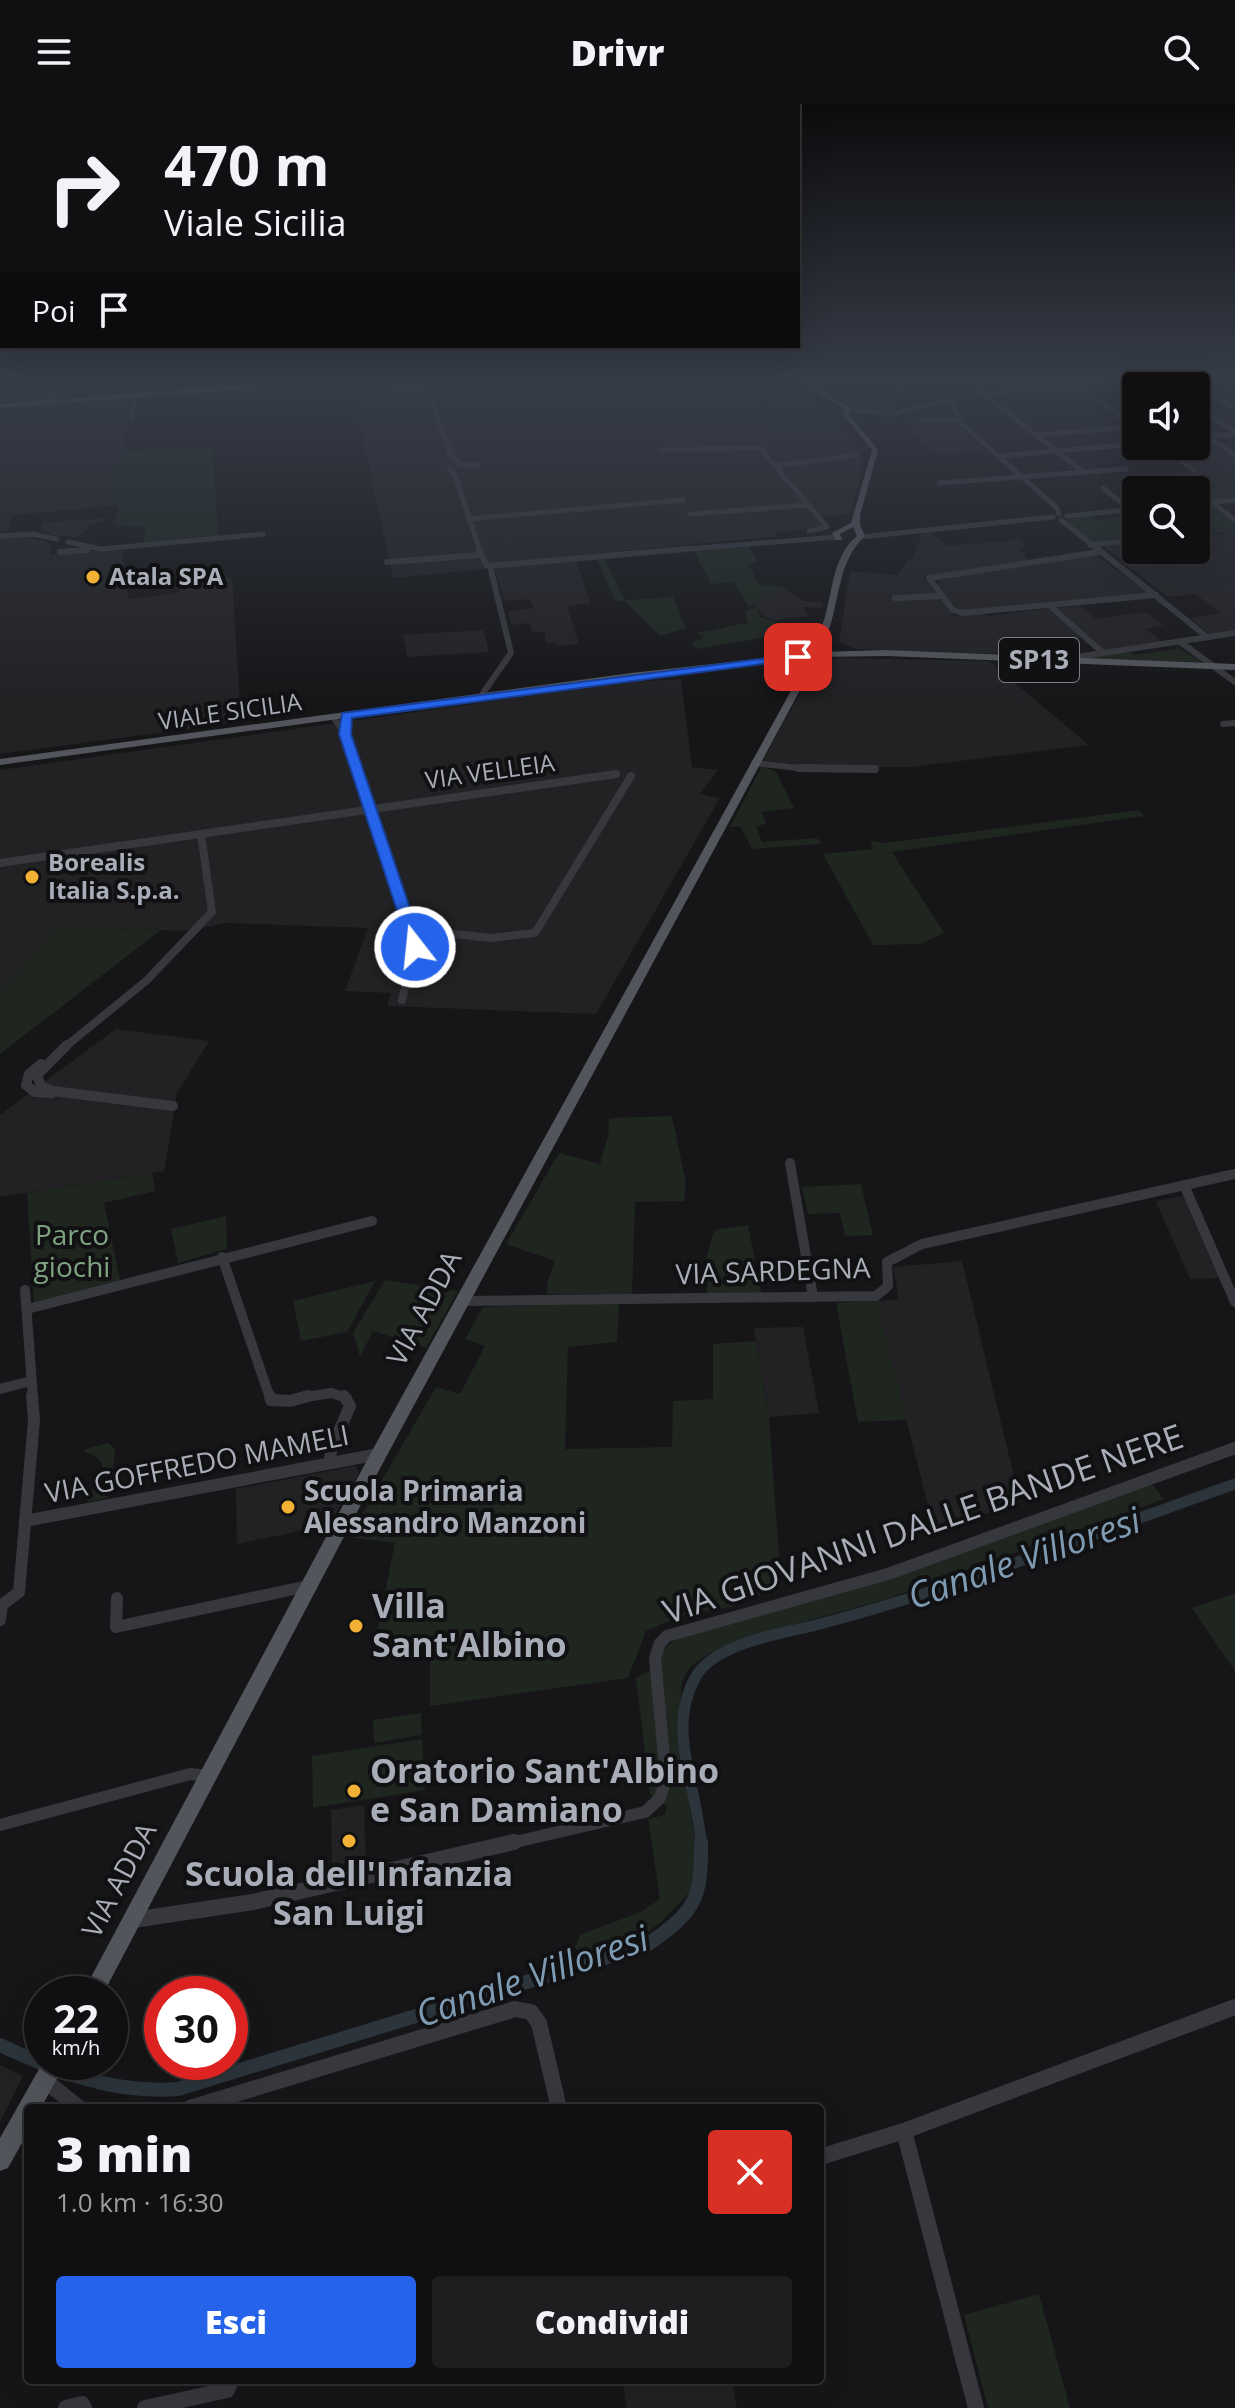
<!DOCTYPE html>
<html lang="it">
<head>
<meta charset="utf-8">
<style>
  :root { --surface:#101012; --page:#1e1e20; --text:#f1f3f6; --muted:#9c9d9f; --line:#303032; --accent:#2563eb }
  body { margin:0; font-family:"Open Sans",sans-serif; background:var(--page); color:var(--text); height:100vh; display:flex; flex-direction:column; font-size:30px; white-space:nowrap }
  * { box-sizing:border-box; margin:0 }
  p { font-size:26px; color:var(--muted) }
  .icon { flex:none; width:44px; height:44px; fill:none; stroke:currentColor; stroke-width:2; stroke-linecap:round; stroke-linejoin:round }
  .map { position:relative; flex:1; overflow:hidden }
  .panel { position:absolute; left:24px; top:2000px; width:800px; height:280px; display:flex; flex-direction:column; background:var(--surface); border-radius:8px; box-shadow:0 8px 32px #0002,0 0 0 2px var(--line) }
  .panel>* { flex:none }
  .guide { position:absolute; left:0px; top:0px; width:800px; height:244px; box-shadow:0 8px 32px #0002,0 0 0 2px var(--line); background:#101012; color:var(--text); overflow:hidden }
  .buttons { position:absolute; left:1122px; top:268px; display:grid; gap:16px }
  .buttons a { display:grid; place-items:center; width:88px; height:88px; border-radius:8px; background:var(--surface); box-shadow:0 8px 32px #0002,0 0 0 2px var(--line); font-size:40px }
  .speed { position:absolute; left:24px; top:1872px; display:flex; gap:16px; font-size:40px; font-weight:700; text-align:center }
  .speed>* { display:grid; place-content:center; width:104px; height:104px; border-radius:50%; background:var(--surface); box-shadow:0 8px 32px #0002,0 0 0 2px var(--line); line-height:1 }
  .speed small { font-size:20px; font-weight:400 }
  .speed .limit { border:12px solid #d22; background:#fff; color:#111 }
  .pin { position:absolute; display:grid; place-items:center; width:68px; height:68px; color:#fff; margin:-34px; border-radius:16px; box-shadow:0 4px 12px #0006 }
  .me { position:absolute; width:88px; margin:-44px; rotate:344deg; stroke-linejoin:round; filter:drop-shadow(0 0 6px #0008) }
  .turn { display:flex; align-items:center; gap:28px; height:168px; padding:0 32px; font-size:36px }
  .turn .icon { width:104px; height:104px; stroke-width:2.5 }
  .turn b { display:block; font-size:56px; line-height:68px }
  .then { display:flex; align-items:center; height:76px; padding:0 32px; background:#0003; gap:16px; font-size:30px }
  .round { display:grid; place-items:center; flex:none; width:84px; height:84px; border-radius:8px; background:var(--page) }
  .headline { display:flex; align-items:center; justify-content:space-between; height:136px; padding:0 32px }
  h1 { font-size:48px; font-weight:800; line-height:60px }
  .cta { display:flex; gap:16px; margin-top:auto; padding:16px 32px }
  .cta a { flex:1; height:92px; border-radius:8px; background:var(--accent); color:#fff; font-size:32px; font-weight:800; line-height:92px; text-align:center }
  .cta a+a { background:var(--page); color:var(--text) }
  header { display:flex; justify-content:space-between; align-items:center; height:104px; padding:0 32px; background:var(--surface); font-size:36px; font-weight:800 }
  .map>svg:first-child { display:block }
</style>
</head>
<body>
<header><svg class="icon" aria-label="menu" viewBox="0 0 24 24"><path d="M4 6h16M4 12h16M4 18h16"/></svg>Drivr<svg class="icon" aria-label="search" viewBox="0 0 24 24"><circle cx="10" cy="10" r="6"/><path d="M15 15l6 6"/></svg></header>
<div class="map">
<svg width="1235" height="2304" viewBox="0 0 1235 2304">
  <rect width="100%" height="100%" fill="#161618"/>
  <g fill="#222225">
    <path d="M0 274H57L55 294 0 300Z"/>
    <path d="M427 274H750L768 325 843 324 856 339 864 359 850 410 816 413 823 422 820 424 778 428 775 433H768L492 459 485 465 393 474 353 287 379 285 383 283 379 279 385 276Z"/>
    <path d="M894 285 889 304 885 305 847 302 833 295Z"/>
    <path d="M125 294 128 295 129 309 118 366 114 367 111 402 12 411 7 426 0 427V305Z"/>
    <path d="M910 317H954L984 347 937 351 911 326Z"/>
    <path d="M1209 335 1235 354V394L1210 396 1171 368 1196 366 1174 349 1191 348 1184 342H1196V336Z"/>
    <path d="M104 414 102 418 89 420 87 426 77 433 54 431 41 427 43 419Z"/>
    <path d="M924 427H930L947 442 1020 436 1027 443 1018 444 1029 456 924 472 954 512 984 509 986 512 1048 505 1083 534 1052 538 1065 552 856 545 839 538 850 467 898 471 908 455H912Z"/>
    <path d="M1235 429V527L1210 530 1189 514 1221 509 1195 490 1169 493 1101 441 1136 438V446H1196V432Z"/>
    <path d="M20 432 47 438 51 441 50 451 122 444 128 495 179 489 181 477 232 473 241 618 0 650V434Z"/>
    <path d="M1095 451 1150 488 1147 491 965 508 957 505 937 481 941 480 937 474Z"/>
    <path d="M576 456 591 499 567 502 579 540 556 542 555 538 546 539 544 528H532L530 519 512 521 508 508 534 504 530 495 505 497 494 464Z"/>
    <path d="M782 483 802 497 824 499 822 504 803 503 808 512 773 516 766 513 753 500Z"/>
    <path d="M1079 502 1096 515 1146 508 1163 521 1146 525 1162 538 1103 546 1055 504Z"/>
    <path d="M483 526 489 548 407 553 403 531Z"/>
    <path d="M837 554 989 557 1089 641 911 663 810 664 762 658 814 564Z"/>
    <path d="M681 575 692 663 718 666 700 690 720 694 596 910 387 902 391 889 345 887 368 824 226 819 185 827 58 822 0 890V666L630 578Z"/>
    <path d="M116 925 209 937 177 989 164 1067 0 1093V1011Z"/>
    <path d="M1183 1092 1219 1174 1190 1175 1156 1097Z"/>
    <path d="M962 1157 1020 1397 935 1428 876 1197 899 1195 893 1163Z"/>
    <path d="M803 1223 819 1309 769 1313 754 1224Z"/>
    <path d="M355 1362 359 1369 329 1421 237 1440 236 1385Z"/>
    <path d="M364 1701 366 1764 332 1773 331 1706Z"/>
    <path d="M0 1961 23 1972 0 2018Z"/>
    <path d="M622 2276H732L737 2304H627Z"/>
  </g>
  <g fill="#1e261f">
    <path d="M905 274H971L981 287 959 293 948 288H902Z"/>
    <path d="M804 284 809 296H814L843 324 768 326 763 312 768 311 758 285Z"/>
    <path d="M213 343 218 433 144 439 145 423 115 422 118 402H111L114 367 118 366 122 347Z"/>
    <path d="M1210 400 1235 420V429H1196V401Z"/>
    <path d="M1092 411 1098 416 1136 412V435L1093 439 1066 418 1076 413Z"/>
    <path d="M748 440 758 458 748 460 759 480 782 483 749 503 734 478 711 480 694 447Z"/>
    <path d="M597 454H604L625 496 673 493 686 524 660 532 625 497H615Z"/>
    <path d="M756 503 760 513 775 518 784 530 696 545 692 538 703 534 696 528C715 528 729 520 748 520L745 507Z"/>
    <path d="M1173 541 1202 558 1075 556 1129 546 1134 551 1178 545Z"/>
    <path d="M762 662 776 668 794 704 762 708 766 720 756 722 762 738 817 734 821 740 752 745 741 723H730Z"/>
    <path d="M1139 706 1144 712 892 748 944 829 920 840 873 841 823 750 873 745 870 737 885 739Z"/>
    <path d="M58 822 161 826 0 950V890Z"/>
    <path d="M672 1012 686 1079 684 1097 635 1098 632 1191 547 1190V1179L555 1157 506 1140 559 1049 600 1060 608 1032 609 1014Z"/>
    <path d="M152 1069 155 1087 104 1099 120 1176 34 1198 27 1089Z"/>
    <path d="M861 1080 873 1131 845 1132 840 1109 808 1110 802 1083Z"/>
    <path d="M226 1112 227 1145 178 1159 171 1125Z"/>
    <path d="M748 1121 761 1189H707L706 1155 714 1126Z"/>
    <path d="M385 1176 458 1187 426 1244 373 1227 360 1253 353 1229Z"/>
    <path d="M375 1177 347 1228 301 1237 293 1197Z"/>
    <path d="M876 1197 907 1316 858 1318 836 1199Z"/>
    <path d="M619 1199 617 1238 568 1243 565 1345 672 1343 673 1297 713 1295V1240L756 1237 769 1313 781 1482 734 1502 681 1512 646 1527 628 1574 430 1602V1552L374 1544 395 1439 349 1433 436 1283 460 1290 485 1242 465 1235 483 1203Z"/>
    <path d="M108 1339 115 1345 111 1388 107 1394 88 1398 85 1393C104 1379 113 1356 85 1348V1345Z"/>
    <path d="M1151 1379 1164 1395 883 1496 737 1536 708 1550 690 1563 682 1577 678 1624 697 1751V1774L687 1791 660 1819 639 1834 579 1850 575 1843 581 1830 641 1808 660 1795 648 1715 665 1711 667 1702 650 1690 636 1574 657 1563C661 1544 671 1538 687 1529Z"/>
    <path d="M1235 1489V1567L1192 1504Z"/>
    <path d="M421 1609 422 1631 374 1639 373 1616Z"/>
    <path d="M422 1635 425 1686 313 1704 312 1652Z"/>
    <path d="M1039 2190 1070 2304H988L964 2211Z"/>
  </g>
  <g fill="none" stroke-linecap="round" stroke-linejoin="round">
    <path stroke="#2c353c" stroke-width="11" d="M701 1740C698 1684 666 1627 695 1574 714 1538 783 1530 820 1520 961 1483 1098 1428 1235 1380"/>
    <path stroke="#2c353c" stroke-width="14" d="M0 1941C59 1968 112 1990 178 1985L647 1841C694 1808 702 1797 701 1738"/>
    <g stroke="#37383d" stroke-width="5">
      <path d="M49 274V293"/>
      <path d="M974 274 983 289"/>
      <path d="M0 276 31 274"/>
      <path d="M1193 277 1235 305"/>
      <path d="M362 281 428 287 449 347 459 360"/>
      <path d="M1079 282 1134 323"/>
      <path d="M756 284H775"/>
      <path d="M1032 285 1127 277H1235"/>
      <path d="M985 291 1083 368"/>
      <path d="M985 291 1038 282"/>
      <path d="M950 295 962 320 1057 404 1059 410"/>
      <path d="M37 297 49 293 58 296"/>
      <path d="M1196 303 1235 327"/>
      <path d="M891 306 901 274"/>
      <path d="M847 307H878"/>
      <path d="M872 307 888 311 897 309 887 306 884 310"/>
      <path d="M896 308 981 290"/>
      <path d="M131 315 134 295"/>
      <path d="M923 316H960"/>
      <path d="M1196 324 1235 351"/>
      <path d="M1035 331 1132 323"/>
      <path d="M1196 334 1235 330"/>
      <path d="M1161 342 1194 366"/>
      <path d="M660 346 760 344 827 423 809 427"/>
      <path d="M998 352 1136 340"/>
      <path d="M461 361H477"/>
      <path d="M775 362 856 351 821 356"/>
      <path d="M449 365 455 371 480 447"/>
      <path d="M939 379 1126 365"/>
      <path d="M1103 384 1131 406"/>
      <path d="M1212 398 1235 416"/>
      <path d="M1196 400 1235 396"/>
      <path d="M690 410 809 401"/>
      <path d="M1067 412 1136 405"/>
      <path d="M468 415 683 396"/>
      <path d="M1061 416 1100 447"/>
      <path d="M1196 431 1209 430"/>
      <path d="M0 432 32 430 57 435"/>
      <path d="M860 433 1053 413"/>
      <path d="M68 438 101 445 263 430"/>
      <path d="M1090 441 1136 436"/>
      <path d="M1196 444 1201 447"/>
      <path d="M67 447 87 446"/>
      <path d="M662 447 837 433"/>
    </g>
    <g stroke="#37383d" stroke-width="6">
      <path d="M479 445 487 462 686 445"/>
      <path d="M1098 445 1207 533"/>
      <path d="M1198 445 1202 448"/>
      <path d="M60 448 87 446"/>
      <path d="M1100 448 929 474 953 506 962 509 1156 491"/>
      <path d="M387 458 481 451"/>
      <path d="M895 494 943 492"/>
      <path d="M1050 502 1102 548"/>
      <path d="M1179 537 1235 578"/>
      <path d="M1057 556 1235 529"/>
      <path d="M483 589 511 549 490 462"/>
      <path d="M333 613 345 630 346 612"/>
      <path d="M1223 620 1235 619"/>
      <path d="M345 630 357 666"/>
      <path d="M754 659 807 665H875"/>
    </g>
    <g stroke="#37383d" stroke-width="8">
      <path d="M356 664 415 843 402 896"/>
      <path d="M798 664 875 665"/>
      <path d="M0 759 616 670"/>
      <path d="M411 825 490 834 535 829 631 672"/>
      <path d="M415 843 444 831"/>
      <path d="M65 943 146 877 212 808 201 730"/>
    </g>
    <g stroke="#37383d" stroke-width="10">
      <path d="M67 941 37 971 41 982 53 987 173 1002"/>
      <path d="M41 960 29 970 26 981 35 988 52 989"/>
      <path d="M790 1059 813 1193"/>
      <path d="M1184 1081 1235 1198"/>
      <path d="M222 1153 270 1294"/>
      <path d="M25 1186 33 1294"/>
      <path d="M463 1197 876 1192 888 1182 887 1158 922 1140 1235 1070"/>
      <path d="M27 1205 372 1117"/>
      <path d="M0 1285 31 1277"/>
      <path d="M300 1294 331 1289 347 1294"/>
    </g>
    <g stroke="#37383d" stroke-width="12">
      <path d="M270 1292 271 1296 290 1297 308 1292"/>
      <path d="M330 1358 331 1346 350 1302 344 1292"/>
      <path d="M25 1417 379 1350"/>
      <path d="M117 1494 116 1523 308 1482"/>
      <path d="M0 1516 2 1501 19 1488 34 1316 32 1292"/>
      <path d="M0 1721 190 1670 208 1672"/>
      <path d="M506 1740 645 1708 660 1694 666 1674 655 1554 660 1539 667 1532 888 1470 1235 1344"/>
    </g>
    <g stroke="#37383d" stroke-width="16">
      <path d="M133 1816 253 1798 514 1738"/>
      <path d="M43 1980 53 1983 79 2004"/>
      <path d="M190 2004 515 1905 531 1908 539 1919 559 2004"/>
      <path d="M904 2027 976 2304"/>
      <path d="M820 2053 904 2027 1235 1903"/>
      <path d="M66 2304 82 2300 84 2304"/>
      <path d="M145 2304 227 2286 231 2276"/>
    </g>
    <g fill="#53555c" fill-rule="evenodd">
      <path d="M338 274H369L376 278 373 280 362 276 0 304V300Z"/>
      <path d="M803 274H810L826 290 850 304 849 310 878 346 860 411V421L865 432C843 453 841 478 834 507 831 521 826 535 820 548L886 546 1235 560V566L886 552 818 553 385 1355 103 1890H82L373 1345 809 554 631 575 0 661V655L631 569 811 549C816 537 821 525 825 513 833 485 833 452 857 432L853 423 840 430 842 436H836L832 429 851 419 872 346 843 310 845 306 822 292Z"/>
      <path d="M43 1958H66L41 2004H28V2028L8 2064 0 2067V2034Z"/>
    </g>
  </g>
  <linearGradient id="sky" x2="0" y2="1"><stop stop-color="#0c0c0d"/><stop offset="0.46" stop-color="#363c48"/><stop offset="1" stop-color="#363c48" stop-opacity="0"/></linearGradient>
  <rect width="1235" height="597" fill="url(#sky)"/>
  <path fill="#2563eb" stroke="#184099" stroke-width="2" d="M798 550 803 553 801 555 352 614 351 630 423 843 415 847 410 846 339 630 342 609Z"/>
  <g fill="#f2b134" stroke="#111113" stroke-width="3">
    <circle cx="93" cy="473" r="8"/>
    <circle cx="32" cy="773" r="8"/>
    <circle cx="288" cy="1403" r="8"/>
    <circle cx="356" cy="1522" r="8"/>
    <circle cx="354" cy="1687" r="8"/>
    <circle cx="349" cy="1737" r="8"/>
  </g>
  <g text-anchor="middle" stroke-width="8" stroke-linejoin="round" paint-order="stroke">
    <g font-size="24" font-weight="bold" fill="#a8adb8" stroke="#111113" text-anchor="start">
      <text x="109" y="481">Atala SPA</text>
      <text x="48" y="767">Borealis<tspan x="48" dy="28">Italia S.p.a.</tspan></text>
    </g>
    <g font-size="24" fill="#a8adb8" stroke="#111113">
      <text transform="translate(230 608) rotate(-8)" y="8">VIALE SICILIA</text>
      <text transform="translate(490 668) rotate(-8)" y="8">VIA VELLEIA</text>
    </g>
    <rect fill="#111113" stroke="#7b7e86" stroke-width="2" x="999" y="534" width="80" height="44" rx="6"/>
    <g font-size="26" font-weight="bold" fill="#a8adb8">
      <text x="1039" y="565">SP13</text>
    </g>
    <g font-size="28" fill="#7fa381" stroke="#111113">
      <text x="72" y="1141">Parco<tspan x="72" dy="32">giochi</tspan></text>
    </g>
    <g font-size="28" fill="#a8adb8" stroke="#111113">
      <text transform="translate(773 1167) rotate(-2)" y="10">VIA SARDEGNA</text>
      <text transform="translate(424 1204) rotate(-62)" y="10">VIA ADDA</text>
      <text transform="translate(197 1360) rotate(-11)" y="10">VIA GOFFREDO MAMELI</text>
      <text transform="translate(119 1776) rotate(-62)" y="10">VIA ADDA</text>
    </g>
    <g font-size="28" font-weight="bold" fill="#a8adb8" stroke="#111113" text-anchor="start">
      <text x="304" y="1397">Scuola Primaria<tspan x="304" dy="32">Alessandro Manzoni</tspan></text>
    </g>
    <g font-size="34" fill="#a8adb8" stroke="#111113">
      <text transform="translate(923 1420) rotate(-19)" y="12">VIA GIOVANNI DALLE BANDE NERE</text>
    </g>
    <g font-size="34" font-weight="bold" fill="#a8adb8" stroke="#111113" text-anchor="start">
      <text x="372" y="1514">Villa<tspan x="372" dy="39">Sant'Albino</tspan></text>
      <text x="370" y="1679">Oratorio Sant'Albino<tspan x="370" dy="39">e San Damiano</tspan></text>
      <text x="349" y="1782" text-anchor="middle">Scuola dell'Infanzia<tspan x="349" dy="39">San Luigi</tspan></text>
    </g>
    <g font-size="36" font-style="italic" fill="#7f9bb3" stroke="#111113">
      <text transform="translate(1024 1454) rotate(-19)" y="13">Canale Villoresi</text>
      <text transform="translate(532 1872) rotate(-19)" y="13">Canale Villoresi</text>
    </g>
  </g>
</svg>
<div class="buttons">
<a><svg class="icon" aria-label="sound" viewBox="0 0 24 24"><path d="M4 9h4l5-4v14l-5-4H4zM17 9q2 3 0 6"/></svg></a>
<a><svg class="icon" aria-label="search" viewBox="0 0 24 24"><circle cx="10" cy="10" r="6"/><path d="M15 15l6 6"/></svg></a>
</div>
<div class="speed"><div>22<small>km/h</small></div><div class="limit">30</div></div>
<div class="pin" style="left:798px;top:553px;background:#d93025"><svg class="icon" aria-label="arrive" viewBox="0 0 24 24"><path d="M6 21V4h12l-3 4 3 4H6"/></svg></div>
<svg class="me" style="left:415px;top:843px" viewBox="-20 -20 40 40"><circle r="17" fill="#2563eb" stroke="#fff" stroke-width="3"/><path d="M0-11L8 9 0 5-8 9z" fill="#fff"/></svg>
<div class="guide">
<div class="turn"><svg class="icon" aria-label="right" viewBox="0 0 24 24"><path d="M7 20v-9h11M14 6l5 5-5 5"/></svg><div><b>470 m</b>Viale Sicilia</div></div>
<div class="then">Poi<svg class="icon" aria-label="arrive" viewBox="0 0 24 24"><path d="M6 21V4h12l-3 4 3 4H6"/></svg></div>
</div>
<section class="panel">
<div class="headline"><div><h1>3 min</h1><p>1.0 km · 16:30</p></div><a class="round" style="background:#d93025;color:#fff"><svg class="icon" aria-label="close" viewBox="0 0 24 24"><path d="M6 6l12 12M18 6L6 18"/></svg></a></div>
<div class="cta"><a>Esci</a><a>Condividi</a></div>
</section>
</div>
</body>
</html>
